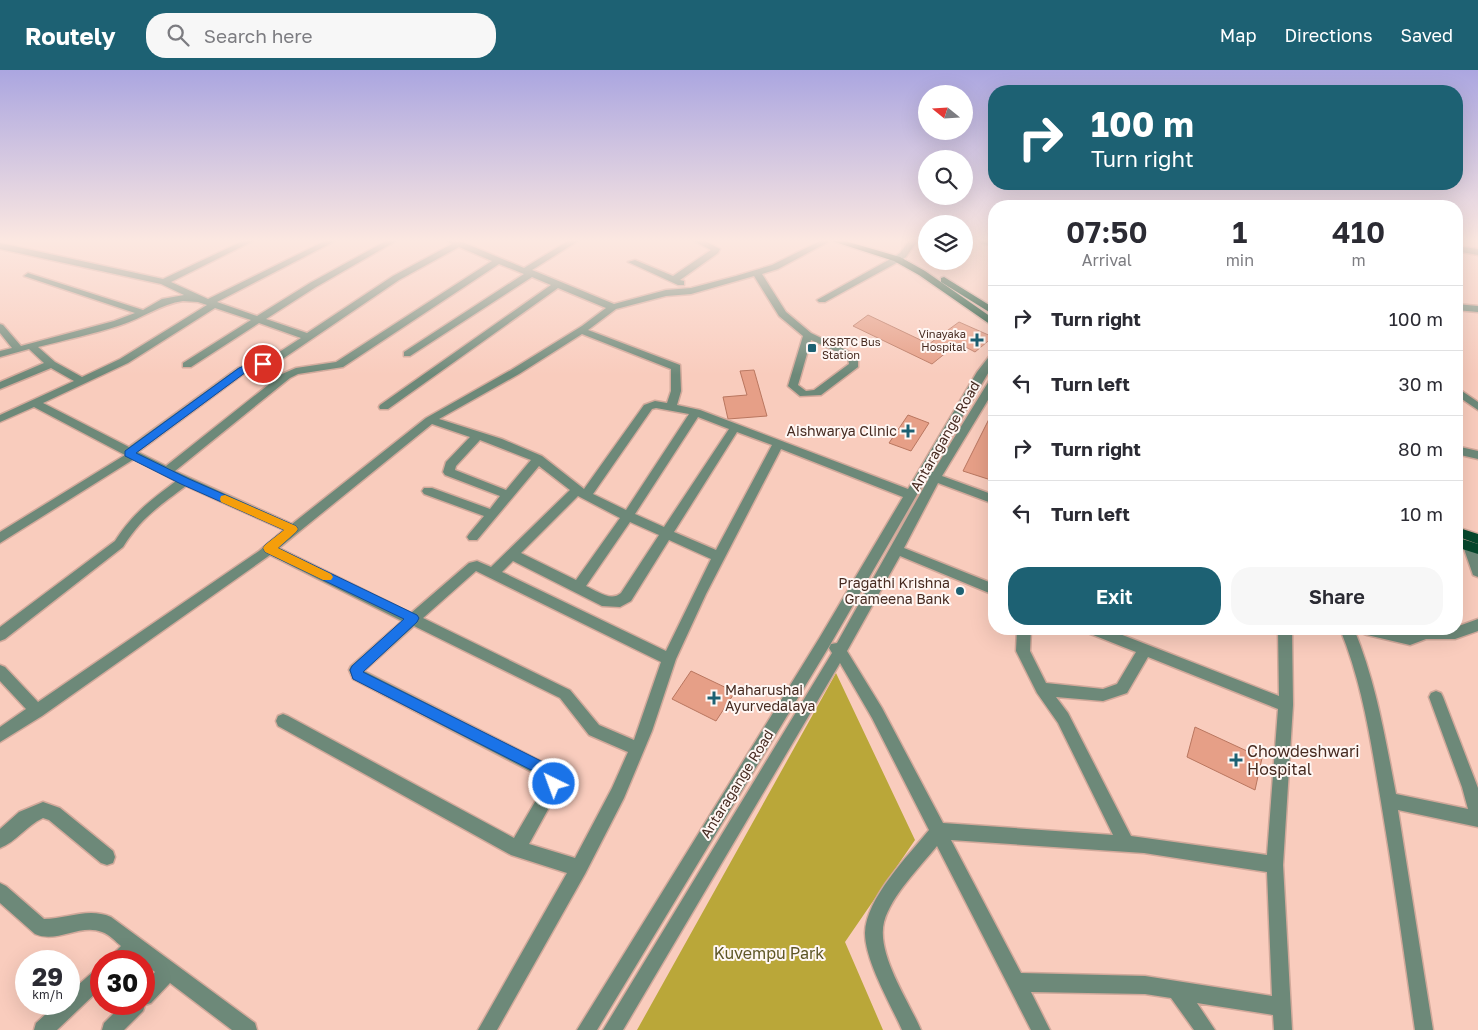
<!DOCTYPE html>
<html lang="en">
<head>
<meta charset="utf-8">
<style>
  :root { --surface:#fff; --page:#f7f7f7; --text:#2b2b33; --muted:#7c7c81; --line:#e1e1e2; --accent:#1d6173 }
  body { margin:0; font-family:"Golos Text",sans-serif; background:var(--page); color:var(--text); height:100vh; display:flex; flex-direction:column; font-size:19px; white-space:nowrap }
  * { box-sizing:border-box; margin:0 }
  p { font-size:16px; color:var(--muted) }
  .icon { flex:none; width:28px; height:28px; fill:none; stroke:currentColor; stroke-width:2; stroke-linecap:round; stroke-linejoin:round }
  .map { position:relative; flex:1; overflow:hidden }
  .details { position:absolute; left:988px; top:130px; width:475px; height:435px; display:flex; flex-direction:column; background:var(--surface); border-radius:20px; box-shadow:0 5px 20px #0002 }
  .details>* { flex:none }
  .top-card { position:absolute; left:988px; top:15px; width:475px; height:105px; border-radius:20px; box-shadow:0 5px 20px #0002; background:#1d6173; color:#fff; overflow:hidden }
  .needle { width:32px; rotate:288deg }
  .buttons { position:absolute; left:918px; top:15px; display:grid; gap:10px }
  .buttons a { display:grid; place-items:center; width:55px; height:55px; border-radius:50%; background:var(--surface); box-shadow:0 5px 20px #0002; font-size:25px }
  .speed { position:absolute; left:15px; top:880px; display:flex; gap:10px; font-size:25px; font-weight:700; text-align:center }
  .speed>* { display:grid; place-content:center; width:65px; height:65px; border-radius:50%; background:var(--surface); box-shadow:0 5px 20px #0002; line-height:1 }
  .speed small { font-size:12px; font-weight:400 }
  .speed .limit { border:8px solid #d22; background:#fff; color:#111 }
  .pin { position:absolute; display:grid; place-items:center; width:42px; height:42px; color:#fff; margin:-21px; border:2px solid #fff; border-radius:50%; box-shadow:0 1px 5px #0007 }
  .me { position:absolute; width:55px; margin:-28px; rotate:318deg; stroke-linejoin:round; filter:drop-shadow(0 0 4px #0008) }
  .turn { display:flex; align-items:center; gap:18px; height:105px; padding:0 20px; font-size:22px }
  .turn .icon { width:65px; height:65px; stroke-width:2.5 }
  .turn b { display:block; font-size:35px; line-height:42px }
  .eta { display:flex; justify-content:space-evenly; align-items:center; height:85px; text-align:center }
  .eta b { font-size:30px; font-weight:600; line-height:35px }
  .cta { display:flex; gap:10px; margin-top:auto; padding:10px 20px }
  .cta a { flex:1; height:58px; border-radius:20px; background:var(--accent); color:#fff; font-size:20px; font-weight:600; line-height:58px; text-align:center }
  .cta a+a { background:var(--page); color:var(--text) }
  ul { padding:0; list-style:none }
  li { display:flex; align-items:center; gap:15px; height:65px; padding:0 20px; border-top:1px solid var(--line) }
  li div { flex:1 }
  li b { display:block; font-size:19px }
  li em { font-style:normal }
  header { display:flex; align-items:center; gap:30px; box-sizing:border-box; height:70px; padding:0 25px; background:var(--accent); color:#fff }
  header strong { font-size:24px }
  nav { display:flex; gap:28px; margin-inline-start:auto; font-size:18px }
  .search { width:350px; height:45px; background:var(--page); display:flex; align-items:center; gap:12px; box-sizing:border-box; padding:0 18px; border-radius:20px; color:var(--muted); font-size:19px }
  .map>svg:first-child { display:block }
</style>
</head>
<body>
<header>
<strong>Routely</strong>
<div class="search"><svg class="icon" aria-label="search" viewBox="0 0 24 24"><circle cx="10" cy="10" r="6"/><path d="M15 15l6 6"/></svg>Search here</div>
<nav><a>Map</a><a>Directions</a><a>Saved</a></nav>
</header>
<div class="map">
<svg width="1478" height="960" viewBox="0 0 1478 960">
  <rect width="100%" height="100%" fill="#f9ccbd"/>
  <path fill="#baa739" d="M836 603 915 770 845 872 883 960H637Z"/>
  <g fill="#e69f87" stroke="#b9765f">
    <path d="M868 245 929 274 959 252 993 267 975 282 958 273 932 294 853 256Z"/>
    <path d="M754 300 767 346 728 349 723 327 747 325 740 301Z"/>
    <path d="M994 339V411L963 401Z"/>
    <path d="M908 345 929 353 911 381 889 373Z"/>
    <path d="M691 601 735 622 716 651 672 629Z"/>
    <path d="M1195 657 1262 688 1255 720 1187 687Z"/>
  </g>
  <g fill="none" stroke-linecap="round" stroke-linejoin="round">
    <g stroke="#d2a99b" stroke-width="3">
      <g id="minor">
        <path d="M243 171H253L171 212 208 229 325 171H335L217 232 257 246 310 213 386 171H396L316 217 266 249 307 263 393 206 452 174 447 171 462 172 524 198 568 171H578L532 200 614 234 666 220 691 218 736 206 772 195 820 171H830L778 199 762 204 786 242 811 263 858 286V297L821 325 800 326 788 316 803 266 779 246 754 206 691 224 666 226 616 239 588 260 680 295 681 321 677 335 700 340 908 419 977 302 991 284 994 283V293L930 402H933L989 311 994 308V320L942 406 994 425V434L938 413 904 478 994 514V525L900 486 847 581 882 638 943 753 1113 765 1058 653 1037 623 1016 581 1017 559H1031L1030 581 1046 613 1103 619 1117 614 1136 582 1088 563 1086 559H1107L1279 626 1278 559H1292L1293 635 1283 795 1292 960H1274L1273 945 1197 933 1215 960H1194L1171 928 1145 924 1031 922 1050 960H1031L937 776C920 797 891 826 884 852 876 884 909 931 921 960H902C891 935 865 891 865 863 866 828 908 786 929 760L872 648 840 593 623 960H603L832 583 829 578 831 574 837 573 928 410 926 409 830 575 597 960H577L820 567 903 427 781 379 706 524 676 589 652 661 624 728 585 804 497 960H478L567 803 511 785 278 656 276 651 278 646 283 644 288 646 514 768 546 713 545 709 353 609 349 600 351 596 402 551 270 485 42 646 0 672V657L26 639 0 611V595L5 597 38 632 259 481 284 460 186 416C158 437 142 447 123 477L5 569 0 571V557L115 471C133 443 150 431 176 411L134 389 0 473V462L125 385 34 337 0 352V345L74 311 51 298 0 319V312L44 293 29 279 0 287V281L12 278 0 263V254L3 255 21 276 114 251 135 243 24 206 28 203 31 204 143 240 162 229 184 225 161 214 0 179V173L163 209ZM459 177 492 191 336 292 296 298 282 304 166 396 138 382 246 302 278 292 399 210ZM499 194 524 204 404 282V286H410L532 207 551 215 380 335 379 337 380 339H388L558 218 606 238 582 256 511 300 426 348 292 454 175 401 290 308 298 304 343 297ZM183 231 198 232 207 235 120 289 82 307 55 292 38 277C65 270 94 264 121 255 143 248 161 234 183 231ZM215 238 251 250 183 293V297H191L259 253 301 268 270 288 238 298 129 377 43 333 128 293ZM582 264 671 299V321L667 333 655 331 644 335 584 419 542 386 502 369 439 349 519 304ZM811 270 848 287 849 294 814 320 806 321 798 315ZM656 338 689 344 626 440 593 424 652 339ZM698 347 729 359 664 457 635 444ZM432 354 470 367 446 392 443 402 445 405 500 426 490 439 432 418H424L422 421 424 424 484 446 469 464 467 467 469 470H477L539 396 570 420 491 497 477 491 469 493 411 543 279 478ZM737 362 772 375 716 480 674 462ZM480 370 531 390 506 420 455 400 456 396ZM578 426 620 448 576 510 521 483ZM630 452 659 465 621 523C611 532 597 521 586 516ZM669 470 711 489 666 581 502 502 513 491 602 536 620 537 631 531ZM476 501 661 592 634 670 599 655 570 620 423 548ZM414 556 560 628 589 665 628 682 612 718 575 788 529 774 562 714 556 699 364 601ZM1148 587 1278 639 1267 785 1131 766 1068 643 1056 627 1103 631 1127 623ZM951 770 1144 783 1267 802 1272 926 1145 906 1021 903Z"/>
        <path d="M694 171H705L720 179 718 183 680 210 684 211V215H678L628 192 635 190 673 206 711 180Z"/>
        <path d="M909 171H917L906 187 900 191 825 232H819L817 230 894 187 900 183Z"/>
        <path d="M978 171H994V176L979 173Z"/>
        <path d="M1456 176 1478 179V185L1456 181Z"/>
        <path d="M1456 234 1478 236V242L1456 240Z"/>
        <path d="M1456 317 1478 332V340L1456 325Z"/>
        <path d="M1456 376 1478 381V389L1456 384Z"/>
        <path d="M1469 471 1473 473 1478 484V507L1473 505 1472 502 1463 476 1465 473Z"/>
        <path d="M1478 549V561L1455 569H1426L1410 575 1367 565 1362 563 1360 559H1390L1410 563 1422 559H1456V557Z"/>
        <path d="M1340 559H1354C1376 612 1385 667 1396 724L1468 739 1462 717 1429 627 1431 623 1436 621 1441 623 1443 627 1478 718V757L1398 740 1433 960H1415C1404 884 1394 808 1381 732 1371 673 1363 615 1340 559Z"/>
        <path d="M43 732 60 738 113 781 115 787 113 793 107 795 101 793 49 750 43 748C26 756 16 772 0 778V759L19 742Z"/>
        <path d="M0 813 6 816 44 849C67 849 88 837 111 847L255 953 257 960H232L170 913 151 933 145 935 143 941 124 960H102L104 953 123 934H144V913L155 902 136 887 131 891H109L112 885 121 876C116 872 109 864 102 862 80 853 57 874 35 864L0 833Z"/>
        <path d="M101 897V918L57 960H34L36 953 57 934H69V923L95 900Z"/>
      </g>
    </g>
    <g stroke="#d2a99b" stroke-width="3">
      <g id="major">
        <path d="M832 171H845L900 187 925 201 994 249V257L919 205 894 191Z"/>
        <path d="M944 207 994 238V245L941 212V208Z"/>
        <path d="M1456 457 1478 464V474L1456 466Z"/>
        <path d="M1456 467 1478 474V484L1456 477Z"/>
      </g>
    </g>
    <use href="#minor" fill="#6d8979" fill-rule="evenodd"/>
    <use href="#major" fill="#07482d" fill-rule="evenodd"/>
  </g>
  <linearGradient id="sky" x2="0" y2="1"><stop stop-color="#aba6e0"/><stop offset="0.56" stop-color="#fce8e1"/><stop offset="1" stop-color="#fce8e1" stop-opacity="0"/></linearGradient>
  <rect width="1478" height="305" fill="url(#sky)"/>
  <path fill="#1a73e8" stroke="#114b97" d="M263 291 266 292V296L246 302 136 383 189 409 296 456 298 459 296 462 278 478 417 545 419 548 417 552 363 602 547 694 556 700 561 714 559 719 554 721 549 719 545 709 537 703 353 609 350 600 352 596 404 549 265 482 263 478 265 475 284 460 181 414 125 386V381L239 298 251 293Z"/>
  <path fill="#f59e0b" d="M225 425 296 456 298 459 296 462 278 478 331 504 333 507 331 510H323L265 482 263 478 265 475 284 460 221 432 220 429 221 426Z"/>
  <g fill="#1d6173" stroke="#fff7f4" stroke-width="2">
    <path d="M974.5 262.5h5v5h5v5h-5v5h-5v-5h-5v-5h5z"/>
    <rect x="807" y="273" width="10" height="10" rx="2.5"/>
    <path d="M905.5 353.5h5v5h5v5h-5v5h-5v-5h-5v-5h5z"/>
    <circle cx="960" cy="521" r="5"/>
    <path d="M711.5 620.5h5v5h5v5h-5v5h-5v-5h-5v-5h5z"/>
    <path d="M1233.5 682.5h5v5h5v5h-5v5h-5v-5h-5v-5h5z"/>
  </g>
  <g text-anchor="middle" stroke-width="4" stroke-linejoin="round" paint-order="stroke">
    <g font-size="11" fill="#472b21" stroke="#fff7f4" text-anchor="end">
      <text x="966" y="268">Vinayaka<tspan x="966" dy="13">Hospital</tspan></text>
      <text x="822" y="276" text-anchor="start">KSRTC Bus<tspan x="822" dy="13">Station</tspan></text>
    </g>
    <g font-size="14" fill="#472b21" stroke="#fff7f4" text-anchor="end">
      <text x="897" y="366">Aishwarya Clinic</text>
      <text x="950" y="518">Pragathi Krishna<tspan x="950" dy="16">Grameena Bank</tspan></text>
      <text x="725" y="625" text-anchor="start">Maharushai<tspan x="725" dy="16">Ayurvedalaya</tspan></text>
    </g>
    <g font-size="14" fill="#472b21" stroke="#fff7f4">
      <text transform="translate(945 366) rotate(-60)" y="5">Antaragange Road</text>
      <text transform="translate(737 714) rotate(-58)" y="5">Antaragange Road</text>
    </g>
    <g font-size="16" fill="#472b21" stroke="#fff7f4" text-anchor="start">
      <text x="1247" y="687">Chowdeshwari<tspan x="1247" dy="18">Hospital</tspan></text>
    </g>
    <g font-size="16" fill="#5e5626" stroke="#fff7f4">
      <text x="769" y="889">Kuvempu Park</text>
    </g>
  </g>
</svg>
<div class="buttons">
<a><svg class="needle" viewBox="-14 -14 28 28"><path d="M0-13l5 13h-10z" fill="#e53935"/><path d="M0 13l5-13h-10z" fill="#7c7c81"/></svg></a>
<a><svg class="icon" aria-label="search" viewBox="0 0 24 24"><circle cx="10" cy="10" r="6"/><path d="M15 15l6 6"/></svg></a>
<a><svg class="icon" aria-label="layers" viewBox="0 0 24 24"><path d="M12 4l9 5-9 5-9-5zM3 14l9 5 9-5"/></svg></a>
</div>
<div class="speed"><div>29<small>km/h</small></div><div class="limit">30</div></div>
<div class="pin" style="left:263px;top:294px;background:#d93025"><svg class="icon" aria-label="arrive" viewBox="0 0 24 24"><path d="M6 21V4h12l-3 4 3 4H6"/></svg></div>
<svg class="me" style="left:554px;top:714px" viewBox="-20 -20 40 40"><circle r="17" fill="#1a73e8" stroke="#fff" stroke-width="3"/><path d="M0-11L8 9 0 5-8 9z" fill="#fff"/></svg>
<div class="top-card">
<div class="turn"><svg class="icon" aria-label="right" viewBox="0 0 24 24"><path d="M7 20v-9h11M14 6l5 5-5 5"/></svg><div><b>100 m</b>Turn right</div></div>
</div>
<section class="details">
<div class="eta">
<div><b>07:50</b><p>Arrival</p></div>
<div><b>1</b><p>min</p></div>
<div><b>410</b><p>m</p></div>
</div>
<ul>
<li><svg class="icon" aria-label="right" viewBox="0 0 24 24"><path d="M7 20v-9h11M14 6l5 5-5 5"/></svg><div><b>Turn right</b></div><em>100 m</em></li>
<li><svg class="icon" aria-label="left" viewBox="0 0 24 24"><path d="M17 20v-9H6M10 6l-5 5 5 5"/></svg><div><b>Turn left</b></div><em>30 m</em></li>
<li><svg class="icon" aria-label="right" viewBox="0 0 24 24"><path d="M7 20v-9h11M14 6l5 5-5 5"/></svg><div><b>Turn right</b></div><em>80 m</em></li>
<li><svg class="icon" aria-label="left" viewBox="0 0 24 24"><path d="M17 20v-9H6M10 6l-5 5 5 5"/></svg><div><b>Turn left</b></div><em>10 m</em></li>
</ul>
<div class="cta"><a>Exit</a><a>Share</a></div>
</section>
</div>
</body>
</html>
